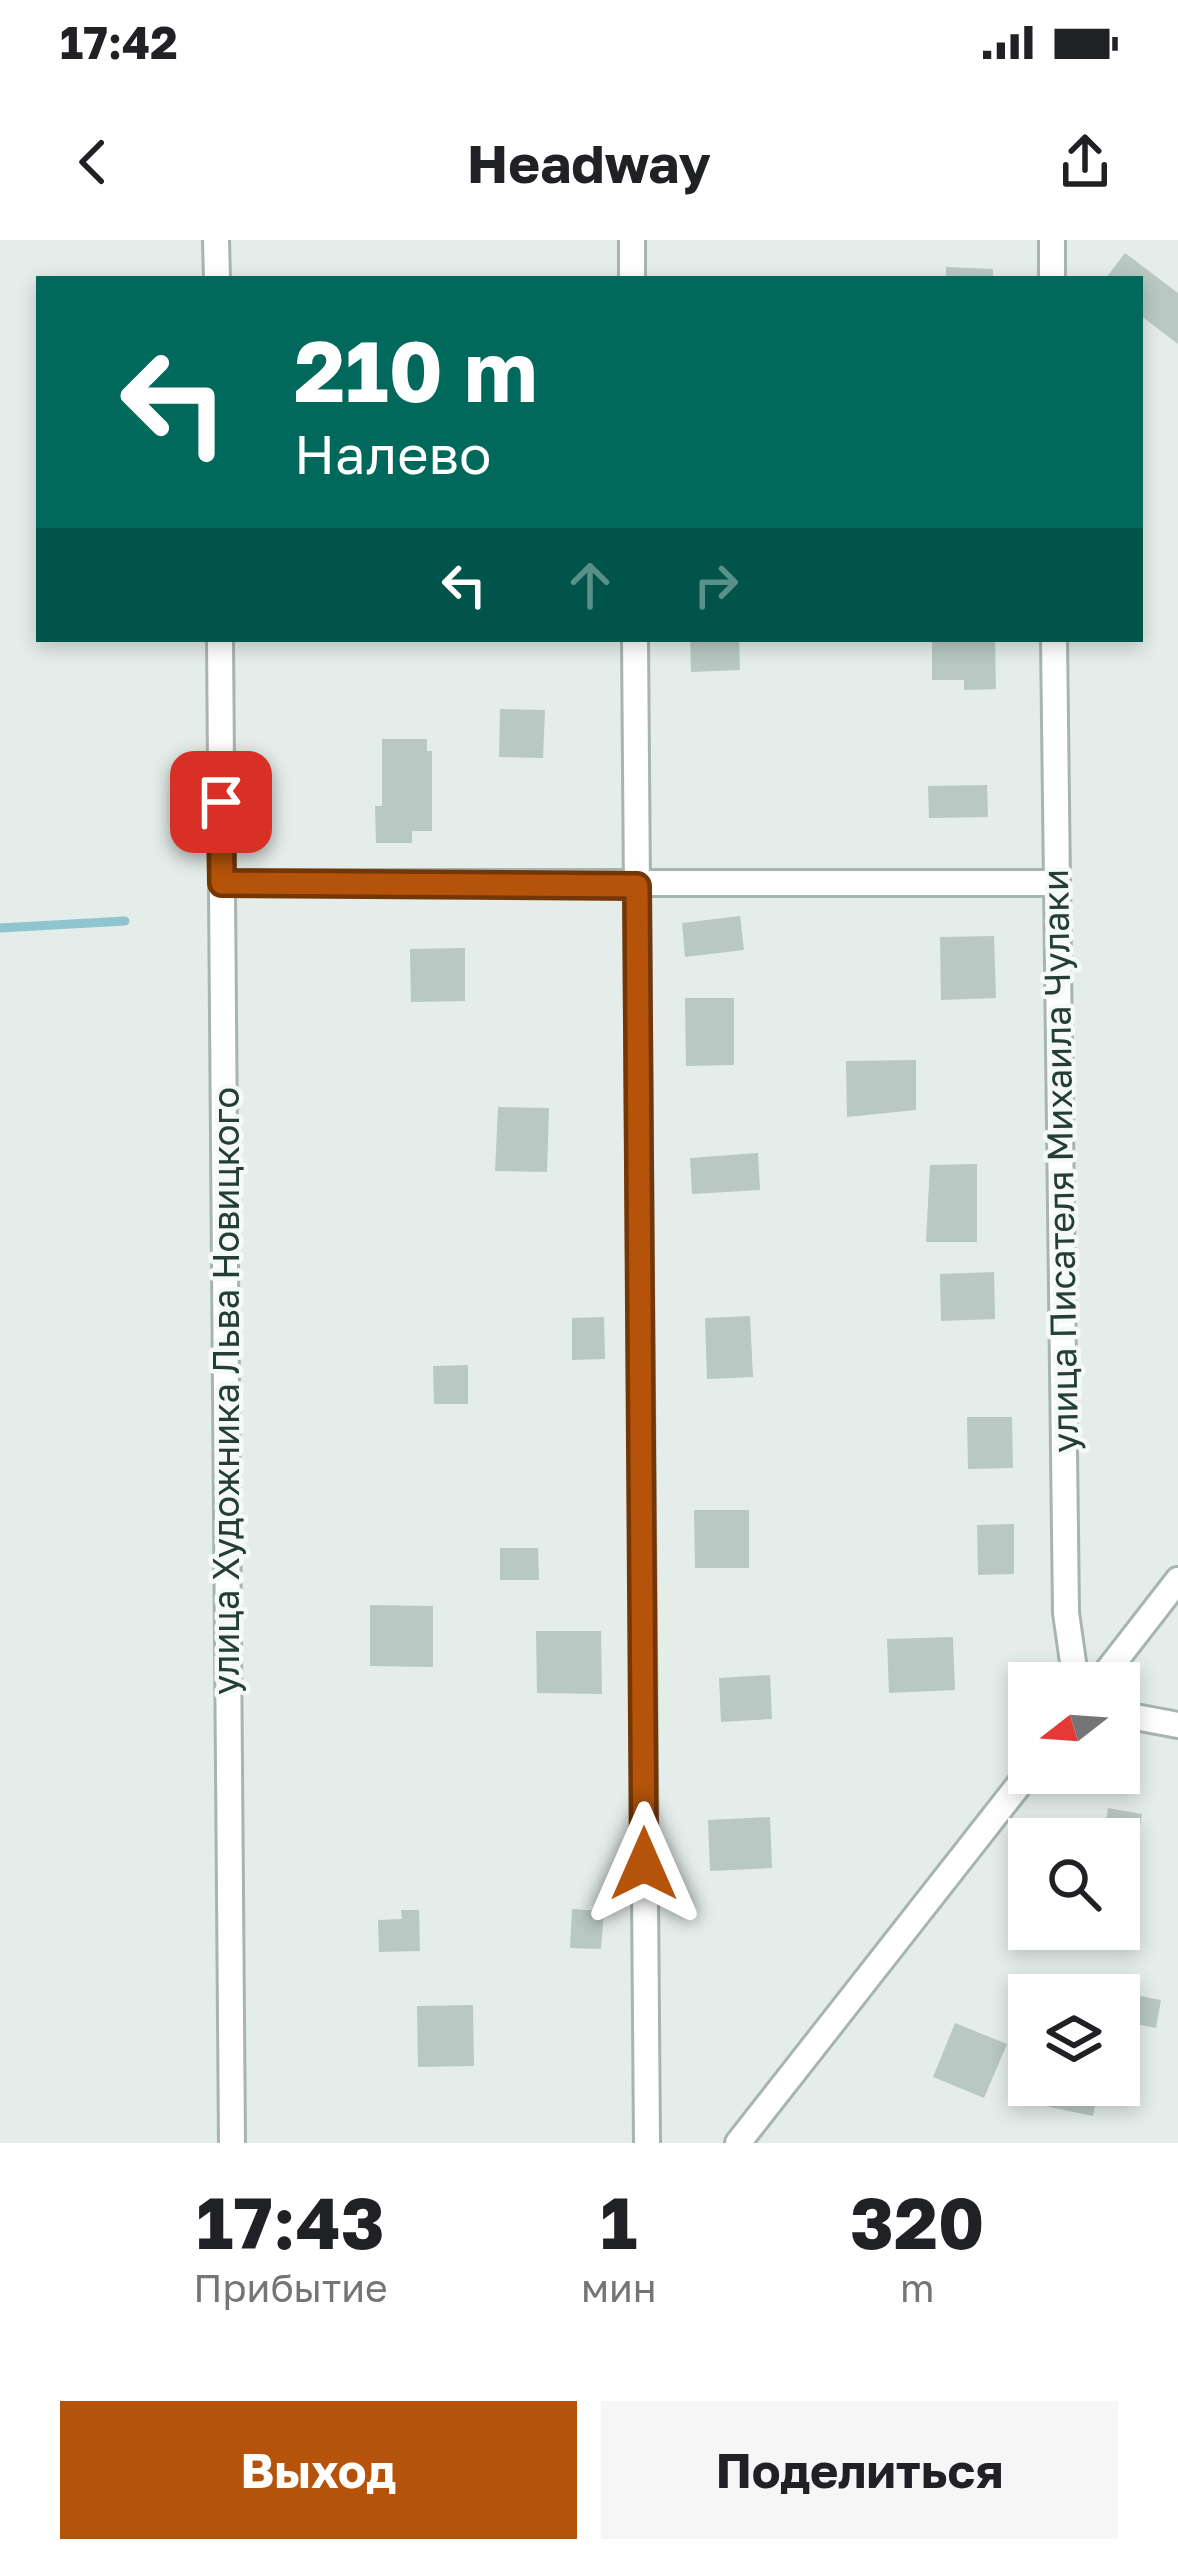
<!DOCTYPE html>
<html lang="ru">
<head>
<meta charset="utf-8">
<style>
  :root { --surface:#fff; --page:#f6f6f6; --text:#202124; --muted:#757577; --accent:#b45309 }
  body { margin:0; font-family:"Golos Text",sans-serif; background:var(--page); color:var(--text); height:100vh; display:flex; flex-direction:column; font-size:45px; white-space:nowrap }
  * { box-sizing:border-box; margin:0 }
  p { font-size:39px; color:var(--muted) }
  .icon { flex:none; width:66px; height:66px; fill:none; stroke:currentColor; stroke-width:2; stroke-linecap:round; stroke-linejoin:round }
  .map { position:relative; height:1903px; overflow:hidden }
  .side { display:flex; flex-direction:column; background:var(--surface); flex:1 }
  .side>* { flex:none }
  .hud { position:absolute; left:36px; top:36px; width:1107px; height:366px; border-radius:0px; box-shadow:0 6px 18px #0003; background:#00695c; color:#fff; overflow:hidden }
  .needle { width:78px; rotate:253deg }
  .fabs { position:absolute; left:1008px; top:1422px; display:grid; gap:24px }
  .fabs a { display:grid; place-items:center; width:132px; height:132px; border-radius:0px; background:var(--surface); box-shadow:0 6px 18px #0003; font-size:60px }
  .pin { position:absolute; display:grid; place-items:center; width:102px; height:102px; color:#fff; margin:-51px; border-radius:24px; box-shadow:0 6px 18px #0006 }
  .me { position:absolute; width:132px; margin:-66px; rotate:0deg; stroke-linejoin:round; filter:drop-shadow(0 0 9px #0008) }
  .turn { display:flex; align-items:center; gap:42px; height:252px; padding:0 60px; font-size:54px }
  .turn .icon { width:156px; height:156px; stroke-width:2.5 }
  .turn b { display:block; font-size:84px; line-height:102px }
  .lanes { display:flex; align-items:center; height:114px; padding:0 60px; background:#0003; justify-content:center; gap:60px; direction:ltr }
  .lanes .off { opacity:.35 }
  .eta { display:flex; justify-content:space-evenly; align-items:center; height:204px; text-align:center }
  .eta b { font-size:72px; font-weight:700; line-height:84px }
  .action { display:flex; gap:24px; margin-top:auto; padding:24px 60px }
  .action a { flex:1; height:138px; border-radius:0px; background:var(--accent); color:#fff; font-size:48px; font-weight:700; line-height:138px; text-align:center }
  .action a+a { background:var(--page); color:var(--text) }
  .status { display:flex; justify-content:space-between; align-items:center; height:84px; padding:0 60px; background:var(--surface); direction:ltr }
  .status svg { height:33px; fill:currentColor }
  header { display:flex; justify-content:space-between; align-items:center; height:156px; padding:0 60px; background:var(--surface); font-size:54px; font-weight:700 }
  .map>svg:first-child { display:block }
</style>
</head>
<body>
<div class="status"><b>17:42</b><svg viewBox="0 0 49 12"><path d="M0 12V9h3v3zM5 12V6h3v6zM10 12V3h3v9zM15 12V0h3v12zM26 1h20v11H26zM47 4h2v5h-2z"/></svg></div>
<header><svg class="icon" aria-label="back" viewBox="0 0 24 24"><path d="M15 5l-7 7 7 7"/></svg>Headway<svg class="icon" aria-label="share" viewBox="0 0 24 24"><path d="M12 15V3M7 8l5-5 5 5M5 13v7h14v-7"/></svg></header>
<div class="map">
<svg width="1178" height="1903" viewBox="0 0 1178 1903">
  <rect width="100%" height="100%" fill="#e4ede9"/>
  <g fill="none" stroke-linecap="round" stroke-linejoin="round">
    <path stroke="#8fc5cf" stroke-width="9" d="M0 688 125 681"/>
  </g>
  <g fill="#b9c8c2">
    <path d="M1125 13 1178 53V104L1140 75V39H1105Z"/>
    <path d="M946 27 993 29V39H946Z"/>
    <path d="M690 399H739L740 430 691 432Z"/>
    <path d="M932 399H995L996 449 964 450V440H932Z"/>
    <path d="M500 469 545 470 543 518 499 517Z"/>
    <path d="M382 499H427V511H432V591H412V603H376L375 566H382Z"/>
    <path d="M987 545 988 577 929 578 928 546Z"/>
    <path d="M740 676 744 710 685 717 682 683Z"/>
    <path d="M994 696 996 758 941 760 940 697Z"/>
    <path d="M465 708V761L411 762 410 709Z"/>
    <path d="M685 758H734V825L686 826Z"/>
    <path d="M916 820V870L847 877 846 821Z"/>
    <path d="M498 867 549 868 547 932 495 931Z"/>
    <path d="M758 913 760 950 692 954 690 918Z"/>
    <path d="M977 924V1002H926L930 925Z"/>
    <path d="M994 1032 995 1079 941 1081 940 1034Z"/>
    <path d="M750 1076 753 1137 707 1139 705 1078Z"/>
    <path d="M604 1077 605 1119 572 1120V1078Z"/>
    <path d="M468 1125V1164H434L433 1126Z"/>
    <path d="M967 1177H1012L1013 1228 968 1229Z"/>
    <path d="M694 1270H749V1328H695Z"/>
    <path d="M1014 1284V1334L978 1335 977 1285Z"/>
    <path d="M500 1308H538L539 1340H500Z"/>
    <path d="M370 1365 433 1366V1427L370 1426Z"/>
    <path d="M536 1391H601L602 1454 537 1453Z"/>
    <path d="M953 1397 955 1450 889 1453 887 1399Z"/>
    <path d="M770 1435 772 1479 721 1482 719 1438Z"/>
    <path d="M1108 1568 1142 1574 1137 1604 1103 1598Z"/>
    <path d="M770 1577 772 1628 710 1631 708 1580Z"/>
    <path d="M572 1669 604 1671 601 1709 570 1708Z"/>
    <path d="M401 1670H419L420 1711 379 1712 378 1680 402 1679Z"/>
    <path d="M1125 1753 1161 1760 1156 1788 1119 1781Z"/>
    <path d="M473 1765 474 1826 418 1827 417 1766Z"/>
    <path d="M955 1783 1007 1804 984 1858 933 1837Z"/>
    <path d="M1050 1845H1099L1093 1876 1045 1866Z"/>
  </g>
  <g fill="none" stroke-linecap="round" stroke-linejoin="round">
    <g stroke="#a7b5b0" stroke-width="30">
      <g id="street">
        <path d="M216 0 217 39"/>
        <path d="M632 0V39"/>
        <path d="M1052 0V39"/>
        <path d="M220 399 232 1903"/>
        <path d="M635 399 647 1903"/>
        <path d="M1054 399 1066 1373 1076 1443"/>
        <path d="M222 643H1056"/>
        <path d="M1098 1443 1178 1340"/>
        <path d="M1119 1474 1178 1485"/>
        <path d="M738 1903 1029 1532"/>
      </g>
    </g>
    <use href="#street" stroke="#fff" stroke-width="24"/>
  </g>
  <g fill="none" stroke-linecap="round" stroke-linejoin="round">
    <g stroke="#753606" stroke-width="30">
      <path id="route" d="M221 562 222 643 637 646 644 1624"/>
    </g>
    <use href="#route" stroke="#b45309" stroke-width="21"/>
  </g>
  <g text-anchor="middle" stroke-width="9" stroke-linejoin="round" paint-order="stroke">
    <g font-size="36" fill="#243e37" stroke="#f5f9f7">
      <text transform="translate(1060 921) rotate(-91)" y="13">улица Писателя Михаила Чулаки</text>
      <text transform="translate(226 1151) rotate(-90)" y="13">улица Художника Льва Новицкого</text>
    </g>
  </g>
</svg>
<div class="fabs">
<a><svg class="needle" viewBox="-14 -14 28 28"><path d="M0-13l5 13h-10z" fill="#e53935"/><path d="M0 13l5-13h-10z" fill="#757577"/></svg></a>
<a><svg class="icon" aria-label="search" viewBox="0 0 24 24"><circle cx="10" cy="10" r="6"/><path d="M15 15l6 6"/></svg></a>
<a><svg class="icon" aria-label="layers" viewBox="0 0 24 24"><path d="M12 4l9 5-9 5-9-5zM3 14l9 5 9-5"/></svg></a>
</div>
<div class="pin" style="left:221px;top:562px;background:#d93025"><svg class="icon" aria-label="arrive" viewBox="0 0 24 24"><path d="M6 21V4h12l-3 4 3 4H6"/></svg></div>
<svg class="me" style="left:644px;top:1624px" viewBox="-20 -20 40 40"><path d="M0-17L14 15 0 8-14 15z" fill="#b45309" stroke="#fff" stroke-width="4"/></svg>
<div class="hud">
<div class="turn"><svg class="icon" aria-label="left" viewBox="0 0 24 24"><path d="M17 20v-9H6M10 6l-5 5 5 5"/></svg><div><b>210 m</b>Налево</div></div>
<div class="lanes"><svg class="icon" aria-label="left" viewBox="0 0 24 24"><path d="M17 20v-9H6M10 6l-5 5 5 5"/></svg><svg class="icon off" aria-label="ahead" viewBox="0 0 24 24"><path d="M12 20V5M6 11l6-6 6 6"/></svg><svg class="icon off" aria-label="right" viewBox="0 0 24 24"><path d="M7 20v-9h11M14 6l5 5-5 5"/></svg></div>
</div>
</div>
<section class="side">
<div class="eta">
<div><b>17:43</b><p>Прибытие</p></div>
<div><b>1</b><p>мин</p></div>
<div><b>320</b><p>m</p></div>
</div>
<div class="action"><a>Выход</a><a>Поделиться</a></div>
</section>
</body>
</html>
